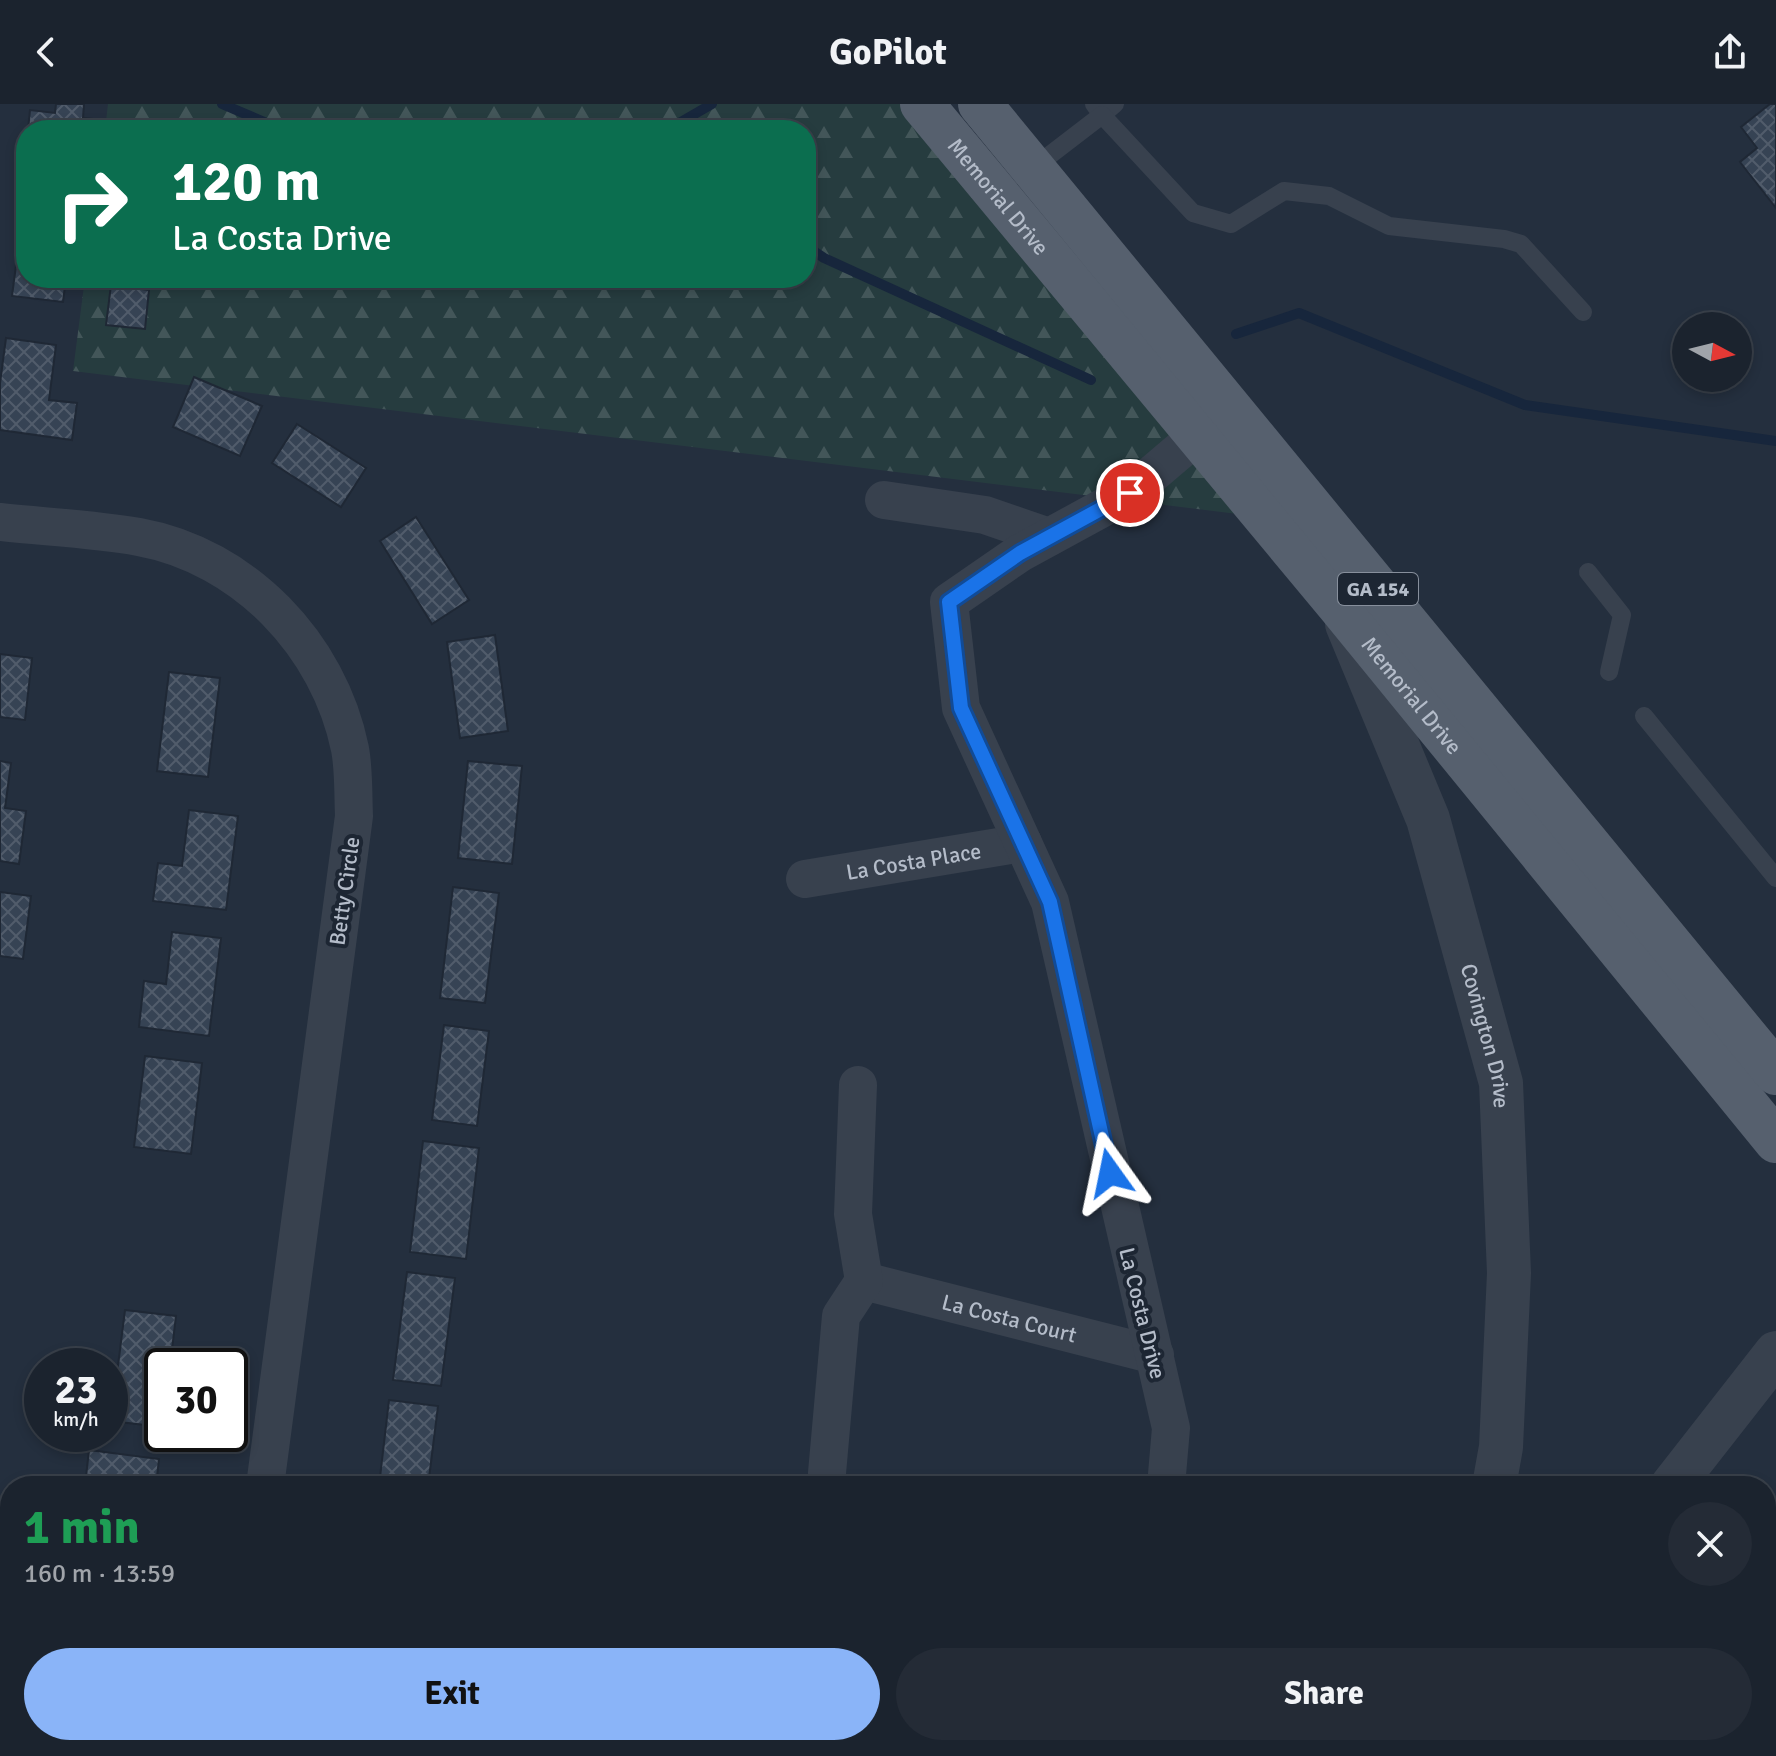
<!DOCTYPE html>
<html lang="en">
<head>
<meta charset="utf-8">
<style>
  :root { --surface:#1b232e; --page:#242b36; --text:#f1f3f6; --muted:#a0a4aa; --line:#39404a; --accent:#8ab4f8 }
  body { margin:0; font-family:Signika,sans-serif; background:var(--page); color:var(--text); height:100vh; display:flex; flex-direction:column; font-size:30px; white-space:nowrap }
  * { box-sizing:border-box; margin:0 }
  p { font-size:26px; color:var(--muted) }
  .icon { flex:none; width:44px; height:44px; fill:none; stroke:currentColor; stroke-width:2; stroke-linecap:round; stroke-linejoin:round }
  .map { position:relative; flex:1; overflow:hidden }
  .side { position:absolute; left:0px; top:1372px; width:1776px; height:280px; display:flex; flex-direction:column; background:var(--surface); border-radius:32px 32px 0 0; box-shadow:0 4px 12px #0003,0 0 0 2px var(--line) }
  .side>* { flex:none }
  .top-card { position:absolute; left:16px; top:16px; width:800px; height:168px; border-radius:32px; box-shadow:0 4px 12px #0003,0 0 0 2px var(--line); background:#0b6e4f; color:#fff; overflow:hidden }
  .needle { width:52px; rotate:97deg }
  .tools { position:absolute; left:1672px; top:208px; display:grid; gap:16px }
  .tools a { display:grid; place-items:center; width:80px; height:80px; border-radius:50%; background:var(--surface); box-shadow:0 4px 12px #0003,0 0 0 2px var(--line); font-size:40px }
  .speed { position:absolute; left:24px; top:1244px; display:flex; gap:16px; font-size:40px; font-weight:700; text-align:center }
  .speed>* { display:grid; place-content:center; width:104px; height:104px; border-radius:50%; background:var(--surface); box-shadow:0 4px 12px #0003,0 0 0 2px var(--line); line-height:1 }
  .speed small { font-size:20px; font-weight:400 }
  .speed .limit { border:4px solid #111; border-radius:12px; background:#fff; color:#111 }
  .pin { position:absolute; display:grid; place-items:center; width:68px; height:68px; color:#fff; margin:-34px; border:4px solid #fff; border-radius:50%; box-shadow:0 2px 8px #0007 }
  .me { position:absolute; width:88px; margin:-44px; rotate:348deg; stroke-linejoin:round; filter:drop-shadow(0 0 6px #0008) }
  .turn { display:flex; align-items:center; gap:28px; height:168px; padding:0 24px; font-size:36px }
  .turn .icon { width:104px; height:104px; stroke-width:2.5 }
  .turn b { display:block; font-size:56px; line-height:68px }
  .round { display:grid; place-items:center; flex:none; width:84px; height:84px; border-radius:42px; background:var(--page) }
  .headline { display:flex; align-items:center; justify-content:space-between; height:136px; padding:0 24px }
  h1 { font-size:48px; font-weight:800; line-height:60px; color:#1e9e55 }
  .primary-button { display:flex; gap:16px; margin-top:auto; padding:16px 24px }
  .primary-button a { flex:1; height:92px; border-radius:48px; background:var(--accent); color:#111; font-size:32px; font-weight:800; line-height:92px; text-align:center }
  .primary-button a+a { background:var(--page); color:var(--text) }
  header { display:flex; justify-content:space-between; align-items:center; height:104px; padding:0 24px; background:var(--surface); font-size:36px; font-weight:800 }
  .map>svg:first-child { display:block }
</style>
</head>
<body>
<header><svg class="icon" aria-label="back" viewBox="0 0 24 24"><path d="M15 5l-7 7 7 7"/></svg>GoPilot<svg class="icon" aria-label="share" viewBox="0 0 24 24"><path d="M12 15V3M7 8l5-5 5 5M5 13v7h14v-7"/></svg></header>
<div class="map">
<svg width="1776" height="1652" viewBox="0 0 1776 1652">
  <defs>
    <pattern id="forest-firs" width="22" height="20" patternUnits="userSpaceOnUse" patternTransform="scale(2)"><rect width="22" height="20" fill="#263c3f"/><path d="M5 1l3.5 6h-7zM16 11l3.5 6h-7z" fill="#435659"/></pattern>
    <pattern id="building-cross-hatch" width="8" height="8" patternUnits="userSpaceOnUse" patternTransform="scale(2)"><rect width="8" height="8" fill="#364354"/><path d="M0 0l8 8M0 8l8-8" fill="none" stroke="#515c6b"/></pattern>
  </defs>
  <rect width="100%" height="100%" fill="#242f3e"/>
  <path fill="url(#forest-firs)" d="M108 0H942L1287 416 73 267 85 174H806V26H105Z"/>
  <g fill="none" stroke-linecap="round" stroke-linejoin="round">
    <g stroke="#17263c" stroke-width="10">
      <path d="M222 0 283 26"/>
      <path d="M667 26 712 0"/>
      <path d="M806 142 824 154 1091 276"/>
      <path d="M1236 230 1299 209 1525 301 1776 337"/>
    </g>
  </g>
  <g fill="url(#building-cross-hatch)" stroke="#1f2835" stroke-width="2">
    <path d="M56 0H84L83 14 122 18 121 26H28L30 6 55 9Z"/>
    <path d="M1770 0H1776V104L1740 58 1757 44 1741 23Z"/>
    <path d="M23 108 26 109V174H66L63 198 12 192Z"/>
    <path d="M111 181 149 186 145 225 106 221Z"/>
    <path d="M6 234 56 241 49 296 77 299 72 336 0 326V279Z"/>
    <path d="M194 273 262 302 240 352 173 323Z"/>
    <path d="M297 320 366 364 341 403 272 359Z"/>
    <path d="M416 413 469 496 432 520 380 437Z"/>
    <path d="M495 531 508 627 460 634 447 538Z"/>
    <path d="M0 550 32 554 25 616 0 613Z"/>
    <path d="M169 568 220 574 208 673 157 667Z"/>
    <path d="M0 657 11 659 5 704 26 707 19 760 0 757Z"/>
    <path d="M468 657 522 662 512 760 458 754Z"/>
    <path d="M189 706 238 712 226 806 153 797 158 759 182 762Z"/>
    <path d="M453 783 499 789 485 899 440 894Z"/>
    <path d="M0 788 31 792 23 855 0 852Z"/>
    <path d="M172 828 221 834 209 932 139 923 144 877 166 880Z"/>
    <path d="M444 921 489 927 477 1022 432 1016Z"/>
    <path d="M145 952 202 959 191 1050 134 1043Z"/>
    <path d="M423 1037 479 1044 466 1155 410 1148Z"/>
    <path d="M407 1168 455 1174 441 1282 393 1276Z"/>
    <path d="M125 1206 176 1212 170 1262H162V1323L111 1317Z"/>
    <path d="M389 1296 438 1302 428 1382H379Z"/>
    <path d="M89 1346 159 1355 156 1382H85Z"/>
    <path d="M71 1642H125L124 1652H70Z"/>
    <path d="M347 1642H393L392 1652H346Z"/>
  </g>
  <g fill="none" stroke-linecap="round" stroke-linejoin="round">
    <g stroke="#38414e" stroke-width="18">
      <path d="M1094 0 1102 11 1115 0"/>
      <path d="M1033 64 1102 11 1193 109 1231 120 1284 87 1329 92 1389 122 1504 135 1521 140 1583 208"/>
      <path d="M1588 468 1622 511 1609 568"/>
      <path d="M1644 612 1776 774"/>
    </g>
    <g stroke="#38414e" stroke-width="38">
      <path d="M884 396 985 411 1049 433"/>
      <path d="M0 418C46 423 94 425 139 433 244 452 329 541 350 645 354 666 353 690 354 712L265 1382"/>
      <path id="s1" d="M805 775 1023 739"/>
      <path id="s2" d="M864 1177 1155 1251"/>
      <path d="M827 1369 841 1212 864 1177 853 1110 858 981"/>
      <path d="M1166 1382 1171 1324 1050 798 961 604 949 498 1020 449 1130 389 1197 332"/>
      <path d="M1113 1642 1116 1652"/>
      <path d="M1167 1642V1652"/>
      <path d="M231 1652 232 1642"/>
      <path d="M765 1652 771 1642"/>
    </g>
    <g stroke="#38414e" stroke-width="44">
      <path id="s3" d="M1347 520 1428 715 1501 979 1509 1169 1501 1343 1494 1382"/>
      <path d="M1672 1382 1776 1249"/>
      <path d="M1441 1652 1443 1642"/>
      <path d="M1498 1652 1503 1642"/>
    </g>
    <g stroke="#56606e" stroke-width="44">
      <path id="s4" d="M922 0 1340 503 1776 1037"/>
      <path d="M980 0 1776 969"/>
    </g>
  </g>
  <g fill="none" stroke-linecap="round" stroke-linejoin="round">
    <g stroke="#114b97" stroke-width="20">
      <path id="route" d="M1110 1069 1050 798 961 604 949 498 1020 449 1130 389"/>
    </g>
    <use href="#route" stroke="#1a73e8" stroke-width="14"/>
  </g>
  <g text-anchor="middle" stroke-width="8" stroke-linejoin="round" paint-order="stroke">
    <rect fill="#1d2633" stroke="#878f9c" stroke-width="2" x="1338" y="469" width="80" height="32" rx="6"/>
    <g font-size="20" font-weight="bold" fill="#b4bcc9">
      <text x="1378" y="492">GA 154</text>
    </g>
    <g font-size="22" fill="#b4bcc9" stroke="#1d2633">
      <text dy="8" stroke="none"><textPath href="#s4" startOffset="120">Memorial Drive</textPath></text>
      <text dy="8" stroke="none"><textPath href="#s4" startOffset="768">Memorial Drive</textPath></text>
      <text dy="8" stroke="none"><textPath href="#s1" startOffset="110">La Costa Place</textPath></text>
      <text transform="translate(344 787) rotate(-82)" y="8">Betty Circle</text>
      <text dy="8" stroke="none"><textPath href="#s3" startOffset="436">Covington Drive</textPath></text>
      <text transform="translate(1143 1209) rotate(76)" y="8">La Costa Drive</text>
      <text dy="8" stroke="none"><textPath href="#s2" startOffset="150">La Costa Court</textPath></text>
    </g>
  </g>
</svg>
<div class="tools">
<a><svg class="needle" viewBox="-14 -14 28 28"><path d="M0-13l5 13h-10z" fill="#e53935"/><path d="M0 13l5-13h-10z" fill="#a0a4aa"/></svg></a>
</div>
<div class="speed"><div>23<small>km/h</small></div><div class="limit">30</div></div>
<div class="pin" style="left:1130px;top:389px;background:#d93025"><svg class="icon" aria-label="arrive" viewBox="0 0 24 24"><path d="M6 21V4h12l-3 4 3 4H6"/></svg></div>
<svg class="me" style="left:1110px;top:1069px" viewBox="-20 -20 40 40"><path d="M0-17L14 15 0 8-14 15z" fill="#1a73e8" stroke="#fff" stroke-width="4"/></svg>
<div class="top-card">
<div class="turn"><svg class="icon" aria-label="right" viewBox="0 0 24 24"><path d="M7 20v-9h11M14 6l5 5-5 5"/></svg><div><b>120 m</b>La Costa Drive</div></div>
</div>
<section class="side">
<div class="headline"><div><h1>1 min</h1><p>160 m · 13:59</p></div><a class="round"><svg class="icon" aria-label="close" viewBox="0 0 24 24"><path d="M6 6l12 12M18 6L6 18"/></svg></a></div>
<div class="primary-button"><a>Exit</a><a>Share</a></div>
</section>
</div>
</body>
</html>
